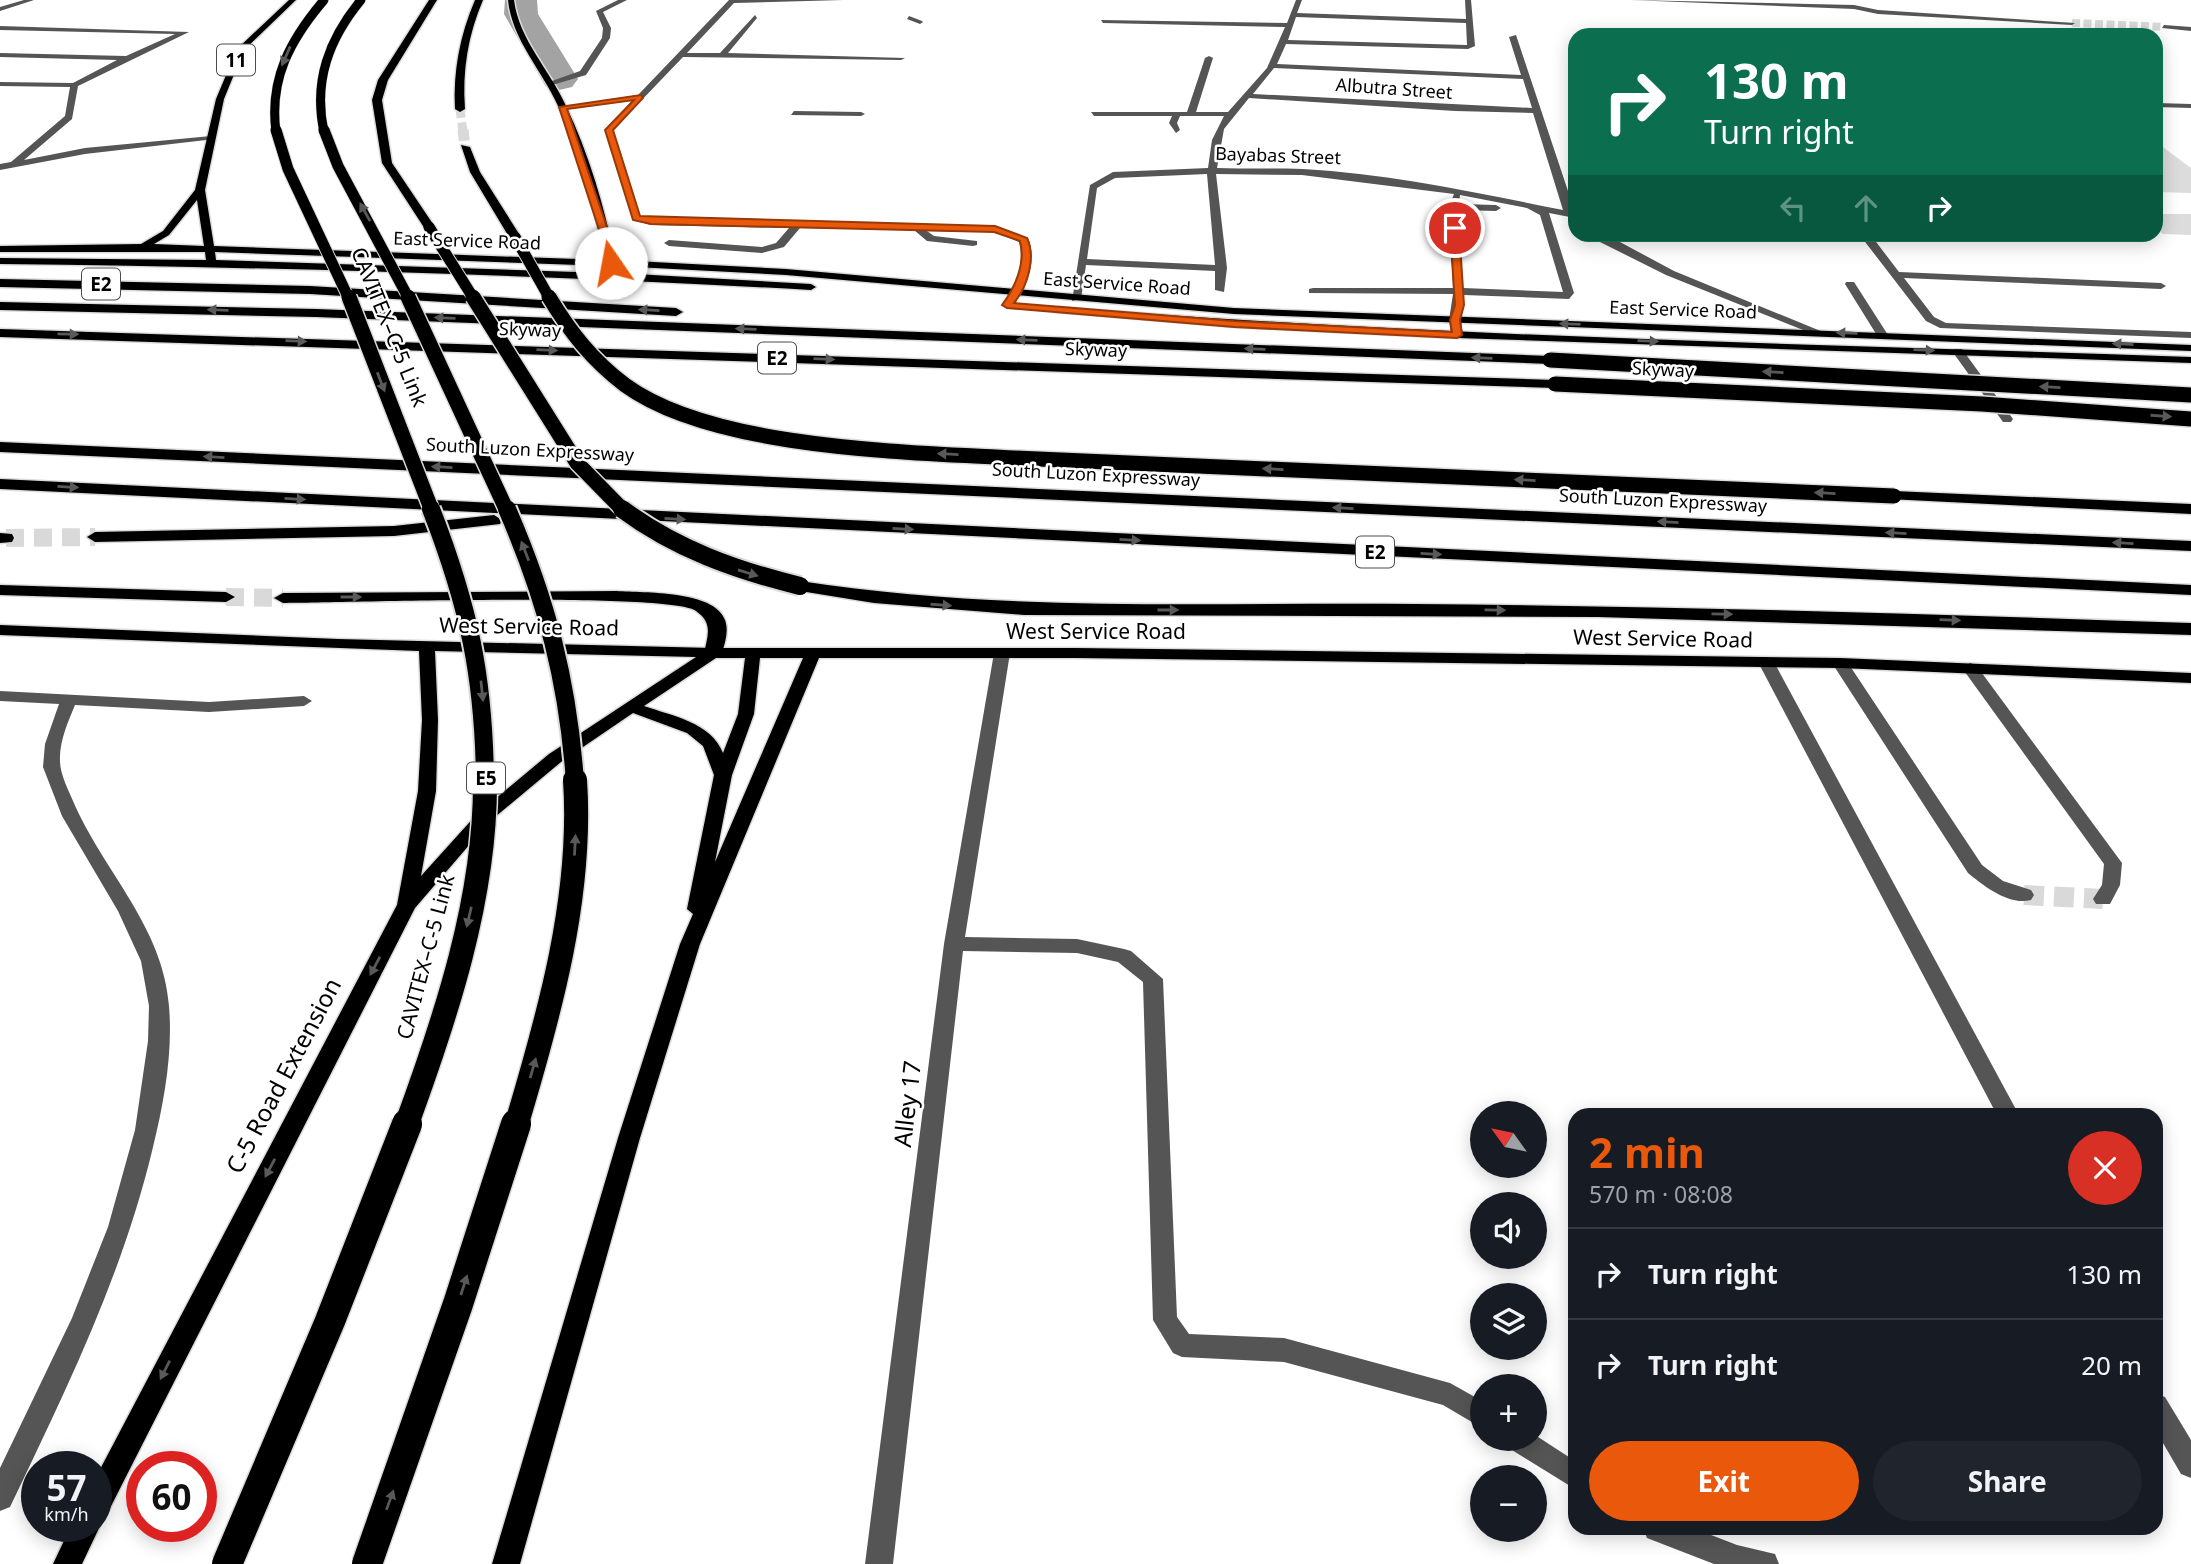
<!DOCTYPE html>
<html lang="en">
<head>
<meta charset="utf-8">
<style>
  :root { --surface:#171b24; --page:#20242c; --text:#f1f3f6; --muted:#9ea1a6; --line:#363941; --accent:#ea580c }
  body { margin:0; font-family:"Noto Sans",sans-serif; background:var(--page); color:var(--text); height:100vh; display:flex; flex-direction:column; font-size:26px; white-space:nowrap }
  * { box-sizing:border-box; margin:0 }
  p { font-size:23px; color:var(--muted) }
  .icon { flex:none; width:38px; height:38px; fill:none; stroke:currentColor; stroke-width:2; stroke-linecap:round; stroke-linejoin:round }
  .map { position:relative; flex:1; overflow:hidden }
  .sheet { position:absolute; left:1568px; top:1108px; width:595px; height:427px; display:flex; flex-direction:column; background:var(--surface); border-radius:21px; box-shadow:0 4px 18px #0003 }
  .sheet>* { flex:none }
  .guide { position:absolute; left:1568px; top:28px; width:595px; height:214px; border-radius:21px; box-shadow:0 4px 18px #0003; background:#0b6e4f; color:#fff; overflow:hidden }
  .needle { width:46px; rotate:303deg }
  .tools { position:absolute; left:1470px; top:1101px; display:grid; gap:14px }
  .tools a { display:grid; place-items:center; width:77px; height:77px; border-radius:50%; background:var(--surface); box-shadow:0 4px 18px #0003; font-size:35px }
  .speed { position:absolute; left:21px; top:1451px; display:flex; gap:14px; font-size:35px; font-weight:700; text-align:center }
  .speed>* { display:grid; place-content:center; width:91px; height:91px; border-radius:50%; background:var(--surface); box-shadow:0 4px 18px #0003; line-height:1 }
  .speed small { font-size:18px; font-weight:400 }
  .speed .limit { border:10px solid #d22; background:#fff; color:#111 }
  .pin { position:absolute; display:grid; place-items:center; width:60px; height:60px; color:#fff; margin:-30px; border:4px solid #fff; border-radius:50%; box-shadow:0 2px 7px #0007 }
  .me { position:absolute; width:77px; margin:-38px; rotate:348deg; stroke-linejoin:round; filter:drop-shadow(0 0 5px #0008) }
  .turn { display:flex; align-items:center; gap:24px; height:147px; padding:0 21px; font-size:32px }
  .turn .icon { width:91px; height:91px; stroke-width:2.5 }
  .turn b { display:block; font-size:49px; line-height:60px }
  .lanes { display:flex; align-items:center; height:66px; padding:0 21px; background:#0003; justify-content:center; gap:35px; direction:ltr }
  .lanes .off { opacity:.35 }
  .round { display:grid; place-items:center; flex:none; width:74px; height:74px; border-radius:37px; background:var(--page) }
  .headline { display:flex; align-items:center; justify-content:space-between; height:119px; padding:0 21px }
  h1 { font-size:42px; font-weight:700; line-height:52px; color:var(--accent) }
  .cta { display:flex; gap:14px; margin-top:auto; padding:14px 21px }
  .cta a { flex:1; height:80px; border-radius:42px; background:var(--accent); color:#fff; font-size:28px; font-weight:700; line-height:80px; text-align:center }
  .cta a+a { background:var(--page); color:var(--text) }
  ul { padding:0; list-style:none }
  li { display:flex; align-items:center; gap:21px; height:91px; padding:0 21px; border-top:2px solid var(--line) }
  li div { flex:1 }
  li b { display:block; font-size:26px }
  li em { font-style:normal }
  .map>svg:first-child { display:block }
</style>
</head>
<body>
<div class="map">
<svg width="2191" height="1564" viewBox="0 0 2191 1564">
  <rect width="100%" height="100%" fill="#fff"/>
  <g fill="#dcdcdc">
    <path d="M2156 142 2191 168V193L2156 192Z"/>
    <path d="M2156 214H2191V235L2163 234 2156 229Z"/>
  </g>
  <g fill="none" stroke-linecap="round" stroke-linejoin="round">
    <path fill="#a3a3a3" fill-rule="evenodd" d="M505 0H537L538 14 578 79 572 87 559 90 546 87 504 14Z"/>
    <path stroke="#d9d9d9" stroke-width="8" stroke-dasharray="8 3.5" stroke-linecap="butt" d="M2072 23 2164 27"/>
    <path stroke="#d9d9d9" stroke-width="20" stroke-dasharray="20 10" stroke-linecap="butt" d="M2024 895 2103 899"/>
    <path stroke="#d9d9d9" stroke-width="9" stroke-dasharray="9 4.5" stroke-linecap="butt" d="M460 109 463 132"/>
    <path stroke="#d9d9d9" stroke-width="11" stroke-dasharray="11 6" stroke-linecap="butt" d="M463 130 465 147"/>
    <g stroke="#d9d9d9" stroke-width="18" stroke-dasharray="18 10" stroke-linecap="butt">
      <path d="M6 538 95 537"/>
      <path d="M226 597 283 598"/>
    </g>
    <g stroke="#dbdbdb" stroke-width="3">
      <g id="major">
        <path d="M289 0H296L244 50 224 99 205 190 214 246 604 260C595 207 580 154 558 106 542 70 512 40 508 0H514C519 40 550 70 566 106 589 154 605 208 615 260L786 269 1234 308 2191 345V351L1234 314 786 275 616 266 617 273 811 284 816 287 811 290C541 275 271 267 0 264V258L206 260 205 252H0V246L141 244 163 231 195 190 216 99 237 49ZM197 200 204 246 154 244 169 235ZM215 252 606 266 607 273 216 260Z"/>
        <path d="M1059 307C1436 337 1814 344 2191 357V363L1457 338 1235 327 1055 312 1054 310Z"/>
        <path d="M0 625 338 639 713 648H1076L1840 658 2191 673V683L1840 668 1076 658H819L700 944 640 1138 520 1564H492L618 1138 680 944 693 914 687 909 714 775 703 746 687 733 633 713 561 762 489 822 415 908 106 1516 97 1519 100 1526 82 1564H53L71 1526H96V1477L397 905 418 791 422 720 419 651 0 635ZM435 651 696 657 549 754 477 814 421 876 436 791 438 720ZM716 658H745L738 714 723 753C711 722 672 716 644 706ZM760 658H803L715 862 732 775 754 714Z"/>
      </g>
    </g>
    <g stroke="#dbdbdb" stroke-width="3">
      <g id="highway">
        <path d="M429 0H437L388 80 382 100 392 163 435 227 429 231 425 229 382 163 372 100 378 80Z"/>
        <path d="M475 0H483C468 35 462 71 465 109L460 112 455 109C453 71 460 35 475 0Z"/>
        <path d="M461 145 470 147 480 172 521 237 519 240 509 237 470 172Z"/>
        <path d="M0 279 310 286 676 308 683 312 676 316 310 294 0 287Z"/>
        <path d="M0 302 316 309 1550 356 1557 360 1550 364 316 317 0 310Z"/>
        <path d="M0 329 1555 380 1562 384 1555 388 0 337Z"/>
        <path d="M0 442 2191 541V551L0 452Z"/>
        <path d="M0 479 2191 585V595L0 489Z"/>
        <path d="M1894 491 2191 504V514L1888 499 1886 496Z"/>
        <path d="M494 515 502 520 500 524 394 536 95 542 87 537 95 532 394 526Z"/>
        <path d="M0 533 12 534 14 538 12 542 0 543Z"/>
        <path d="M800 581C1007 613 1206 602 1414 604 1673 606 1932 614 2191 623V635L1598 617 1024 615 874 603 794 590 791 586 794 582Z"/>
        <path d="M0 585 226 592 235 597 226 602 0 595Z"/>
        <path d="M617 591C644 593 714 590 725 620 729 631 725 643 722 653L713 659 706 657 704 653C708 635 713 623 696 611 670 592 339 603 283 603L274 598 283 593Z"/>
      </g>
    </g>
    <g fill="#555" fill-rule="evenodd">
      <path d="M24 0H34L0 11V7Z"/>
      <path d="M618 0H627L603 12 611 28 610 38 586 75 549 86V82L580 71 602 38 603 28 596 11Z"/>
      <path d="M729 0H843L734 3 687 53H720L755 15 757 18 728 53 905 58 901 60 683 57 613 130 640 216 651 219 995 226 1028 238C1038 262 1026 288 1011 307L1002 305C1016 286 1025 266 1019 242L994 232 927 231 934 236 977 241V245L973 246 927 241 914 230 800 228 784 247 762 253 669 246 664 243 669 240 762 247 776 243 789 228 651 225 633 220 605 130 633 100 563 109 559 107 638 95Z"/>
      <path d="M1296 0H1302L1297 13 1466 19 1465 0H1471L1475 46 1468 49 1286 44 1277 64 1521 75 1509 37 1516 35 1575 212V218L1549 213 1574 293 1569 299 1464 295 1461 320 1463 335 1457 338 1451 335 1449 320 1453 294 1309 293V289L1313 288H1453L1449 207 1454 194 1302 175 1216 174 1227 268 1224 292 1215 290V271L1086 265 1081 299 1072 301 1090 185 1113 172 1208 168 1212 140 1224 116H1180L1177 123 1180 130 1176 133 1169 123 1172 116H1094L1091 112H1187L1205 58 1209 56 1213 58 1196 112H1228L1267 68 1285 27 1103 23 1101 20 1287 23ZM1296 17 1466 23 1467 45 1288 40ZM1274 68 1523 79 1532 108 1253 94ZM1249 98 1455 111 1533 113 1563 210C1477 193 1391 174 1303 169 1274 168 1245 169 1217 168L1224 129ZM1207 174 1215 265 1087 259 1097 188 1115 178ZM1460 195 1527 208 1540 215 1563 292 1463 288 1459 210 1496 211 1501 208 1496 205 1459 204Z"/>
      <path d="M1630 0 1854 5 1878 10 2075 23 2072 25 1878 14 1854 9Z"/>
      <path d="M909 16 922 21 923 22 920 24 907 19Z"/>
      <path d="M2164 25 2191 27V31L2162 28Z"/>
      <path d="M0 26 189 32 78 86 72 119 24 160 85 148 211 136 215 139 85 154 0 170V164L11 162 65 116 70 87 0 86V82L73 83 117 60 0 57V53L126 56 175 34 0 30Z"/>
      <path d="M2156 103 2191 104V108L2156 107Z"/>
      <path d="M794 111 861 112 865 114 861 116 791 115Z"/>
      <path d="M1595 234H1605L1674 271 1823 332 1813 334 1666 275 1600 242Z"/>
      <path d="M1859 234H1870L1899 272 2161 283 2166 286 2161 289 1904 278 1934 317 1946 323 2191 332V338L1940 328 1926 321Z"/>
      <path d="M1846 282H1854L1888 335 1886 337H1878L1845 284Z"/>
      <path d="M1954 349H1962L2013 419 2011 422H2003L1952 351Z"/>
      <path d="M1002 648 1010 653 965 937 1077 939 1124 949 1131 951 1163 979 1177 1317 1189 1334 1284 1338 1450 1383 1482 1401V1428L1443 1405 1284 1362 1182 1357 1173 1353 1153 1320 1143 982 1118 962 1077 953 963 951 893 1564H865L944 944 994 653Z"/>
      <path d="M1766 657 1774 662 2019 1115H1997L1758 662Z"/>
      <path d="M1840 658 1848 663 1982 865 2003 881 2031 890 2034 895 2031 900C2009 906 1984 886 1968 873L1832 663Z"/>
      <path d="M1970 663 1976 665 2122 863 2120 885 2110 904H2096L2093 899 2102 885 2104 864 1962 668Z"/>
      <path d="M0 691 209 702 304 696 312 701 304 706 209 712 75 705C68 722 59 742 60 761 60 774 68 789 73 801 103 871 163 926 169 1006 173 1053 164 1102 153 1147 123 1274 66 1390 10 1507L0 1511V1468L72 1318 108 1227 135 1130 148 1041 149 1006 141 961 118 911 62 816 43 767 45 744 59 704 0 701Z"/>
      <path d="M2156 1394 2165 1397 2191 1440V1478L2181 1474 2156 1431Z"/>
      <path d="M1535 1435 1575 1461V1489L1507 1447 1503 1438H1535Z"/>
      <path d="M1643 1528H1693L1737 1545 1775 1554 1779 1564H1714L1647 1538Z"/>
    </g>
    <use href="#major" fill="#000" fill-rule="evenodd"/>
    <use href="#highway" fill="#000" fill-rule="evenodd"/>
    <g stroke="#dbdbdb" stroke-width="10" stroke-linecap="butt">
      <g id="highway-bridge-far5">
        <path d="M276 132C269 79 290 40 324 0"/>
        <path d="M324 132C313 81 329 39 361 0"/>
      </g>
    </g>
    <g stroke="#dbdbdb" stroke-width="13" stroke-linecap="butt">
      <g id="highway-bridge-far4">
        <path d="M276 130 288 169 349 299"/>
        <path d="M324 130 338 166 409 299"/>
        <path d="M429 227 474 299"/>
        <path d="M515 237 550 299"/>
      </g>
    </g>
    <g stroke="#dbdbdb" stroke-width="18" stroke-linecap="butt">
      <g id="highway-bridge-far3">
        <path d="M349 297 432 511"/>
        <path d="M408 297 507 511"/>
        <path d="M473 297 577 463 624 511"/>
        <path d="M549 297C570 332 592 360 625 385 713 449 906 452 1014 458L1894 496"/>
        <path d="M1550 360 2191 395"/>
        <path d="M1555 384 1982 404 2191 419"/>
      </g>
    </g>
    <g stroke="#dbdbdb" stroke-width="22" stroke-linecap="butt">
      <g id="highway-bridge-far2">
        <path d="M431 509C469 607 484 677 485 782"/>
        <path d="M507 509C547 601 568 682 575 782"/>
        <path d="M622 509C676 549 735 570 800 586"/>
      </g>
    </g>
    <g stroke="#dbdbdb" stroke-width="27" stroke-linecap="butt">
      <g id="highway-bridge-far1">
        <path d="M406 1126C446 1017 486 897 485 780"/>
        <path d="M516 1126C549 1016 583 896 575 780"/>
      </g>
    </g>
    <g stroke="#dbdbdb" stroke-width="33" stroke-linecap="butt">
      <g id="highway-bridge">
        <path d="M227 1564 330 1321 407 1124"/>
        <path d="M367 1564 458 1304 516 1124"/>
      </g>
    </g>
    <use href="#highway-bridge-far5" stroke="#000" stroke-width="9"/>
    <use href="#highway-bridge-far4" stroke="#000" stroke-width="11"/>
    <use href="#highway-bridge-far3" stroke="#000" stroke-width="15"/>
    <use href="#highway-bridge-far2" stroke="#000" stroke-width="18"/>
    <use href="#highway-bridge-far1" stroke="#000" stroke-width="24"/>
    <use href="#highway-bridge" stroke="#000" stroke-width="30"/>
  </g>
  <defs><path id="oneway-solid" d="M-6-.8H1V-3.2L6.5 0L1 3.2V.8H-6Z" transform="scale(1.75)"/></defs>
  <g fill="#595959">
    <use href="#oneway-solid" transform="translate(286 56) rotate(114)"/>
    <use href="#oneway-solid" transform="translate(365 212) rotate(-119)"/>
    <use href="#oneway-solid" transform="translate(218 310) rotate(-178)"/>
    <use href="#oneway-solid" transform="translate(649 310) rotate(-177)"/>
    <use href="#oneway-solid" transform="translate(445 318) rotate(-178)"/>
    <use href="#oneway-solid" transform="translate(1570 324) rotate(-178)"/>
    <use href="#oneway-solid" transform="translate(746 329) rotate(-178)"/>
    <use href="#oneway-solid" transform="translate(1847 333) rotate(-178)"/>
    <use href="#oneway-solid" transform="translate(68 334) rotate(1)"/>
    <use href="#oneway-solid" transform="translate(1027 340) rotate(-178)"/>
    <use href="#oneway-solid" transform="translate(296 341) rotate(2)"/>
    <use href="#oneway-solid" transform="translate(1648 341) rotate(2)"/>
    <use href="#oneway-solid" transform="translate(2123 344) rotate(-177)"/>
    <use href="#oneway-solid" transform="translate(1255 349) rotate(-178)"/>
    <use href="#oneway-solid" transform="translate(547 350) rotate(2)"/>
    <use href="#oneway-solid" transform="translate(1924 350) rotate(2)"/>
    <use href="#oneway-solid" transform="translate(1482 358) rotate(-178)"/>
    <use href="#oneway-solid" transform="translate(824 359) rotate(2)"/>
    <use href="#oneway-solid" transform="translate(1773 372) rotate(-177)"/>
    <use href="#oneway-solid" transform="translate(381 382) rotate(69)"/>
    <use href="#oneway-solid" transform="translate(2050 387) rotate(-177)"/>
    <use href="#oneway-solid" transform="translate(2161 416) rotate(4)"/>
    <use href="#oneway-solid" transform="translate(948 454) rotate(-177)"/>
    <use href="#oneway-solid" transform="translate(214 457) rotate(-177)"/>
    <use href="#oneway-solid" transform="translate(442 467) rotate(-177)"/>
    <use href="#oneway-solid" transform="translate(1273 469) rotate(-177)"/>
    <use href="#oneway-solid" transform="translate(1525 480) rotate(-177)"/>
    <use href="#oneway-solid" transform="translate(68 487) rotate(3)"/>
    <use href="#oneway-solid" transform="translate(1825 493) rotate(-177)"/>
    <use href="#oneway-solid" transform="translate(295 499) rotate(3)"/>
    <use href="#oneway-solid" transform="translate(1343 508) rotate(-177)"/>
    <use href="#oneway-solid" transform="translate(675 519) rotate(3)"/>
    <use href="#oneway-solid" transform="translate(1668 522) rotate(-177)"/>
    <use href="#oneway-solid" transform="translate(903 529) rotate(3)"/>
    <use href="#oneway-solid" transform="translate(1896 533) rotate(-177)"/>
    <use href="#oneway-solid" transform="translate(1130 540) rotate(3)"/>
    <use href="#oneway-solid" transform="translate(2123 543) rotate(-177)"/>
    <use href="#oneway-solid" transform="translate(525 551) rotate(-111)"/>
    <use href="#oneway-solid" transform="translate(1431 554) rotate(3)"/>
    <use href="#oneway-solid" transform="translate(748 573) rotate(17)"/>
    <use href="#oneway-solid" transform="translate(351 597)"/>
    <use href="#oneway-solid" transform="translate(941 605) rotate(4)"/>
    <use href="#oneway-solid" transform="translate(1168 610)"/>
    <use href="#oneway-solid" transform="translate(1495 610) rotate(1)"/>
    <use href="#oneway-solid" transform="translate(1722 614) rotate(1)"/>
    <use href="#oneway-solid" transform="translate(1950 620) rotate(2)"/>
    <use href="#oneway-solid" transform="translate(482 691) rotate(84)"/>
    <use href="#oneway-solid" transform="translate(575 845) rotate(-87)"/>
    <use href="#oneway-solid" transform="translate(469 917) rotate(103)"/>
    <use href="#oneway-solid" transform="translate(375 966) rotate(118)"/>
    <use href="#oneway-solid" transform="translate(533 1068) rotate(-74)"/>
    <use href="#oneway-solid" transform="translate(270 1168) rotate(118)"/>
    <use href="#oneway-solid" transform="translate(464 1285) rotate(-72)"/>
    <use href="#oneway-solid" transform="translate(165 1370) rotate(117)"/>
    <use href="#oneway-solid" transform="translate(390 1500) rotate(-70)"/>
  </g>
  <path fill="#ea580c" stroke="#983908" stroke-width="2" d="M641 95 643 98 613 130 640 216 995 226 1027 238C1036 257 1028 286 1014 303L1234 321 1452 332 1450 320 1455 305 1450 228 1455 225 1459 228 1464 305 1460 320 1462 335 1457 338 1234 327 1007 308 1002 305C1015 288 1026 263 1020 241L994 232 651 224 633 220 605 130 634 100 567 109 613 245 615 263 607 265 604 245 559 107Z"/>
  <g text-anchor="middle" stroke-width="5" stroke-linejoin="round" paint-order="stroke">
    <g font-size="18" fill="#000" stroke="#fff">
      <text transform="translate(1394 89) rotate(4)" y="6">Albutra Street</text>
      <text transform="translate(1278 156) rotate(2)" y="6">Bayabas Street</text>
      <text transform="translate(467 241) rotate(2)" y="6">East Service Road</text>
      <text transform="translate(1117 284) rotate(4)" y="6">East Service Road</text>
      <text transform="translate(1683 310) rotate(2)" y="6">East Service Road</text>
      <text transform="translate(530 330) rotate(2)" y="6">Skyway</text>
      <text transform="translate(1096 350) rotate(2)" y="6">Skyway</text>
      <text transform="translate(1663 370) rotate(3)" y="6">Skyway</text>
      <text transform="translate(530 450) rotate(3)" y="6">South Luzon Expressway</text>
      <text transform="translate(1096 475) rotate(3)" y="6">South Luzon Expressway</text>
      <text transform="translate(1663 501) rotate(3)" y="6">South Luzon Expressway</text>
    </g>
    <g fill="#fff" stroke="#4c4c4c" stroke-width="2">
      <rect x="217" y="44.5" width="38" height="31" rx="5"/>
      <rect x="82" y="268.5" width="38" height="31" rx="5"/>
      <rect x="758" y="342.5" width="38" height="31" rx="5"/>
      <rect x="1356" y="536.5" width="38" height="31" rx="5"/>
      <rect x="467" y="762.5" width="38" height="31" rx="5"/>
    </g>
    <g font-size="19" font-weight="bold" fill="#000">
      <text x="236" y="67">11</text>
      <text x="101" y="291">E2</text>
      <text x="777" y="365">E2</text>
      <text x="1375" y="559">E2</text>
      <text x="486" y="785">E5</text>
    </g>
    <g font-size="21" fill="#000" stroke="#fff">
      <text transform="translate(389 327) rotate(68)" y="7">CAVITEX–C-5 Link</text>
      <text transform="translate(529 627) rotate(1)" y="7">West Service Road</text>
      <text x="1096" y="639">West Service Road</text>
      <text transform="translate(1663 639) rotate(1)" y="7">West Service Road</text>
      <text transform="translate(426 957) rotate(-75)" y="7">CAVITEX–C-5 Link</text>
    </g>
    <g font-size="24" fill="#000" stroke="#fff">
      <text transform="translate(284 1076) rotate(-62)" y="8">C-5 Road Extension</text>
      <text transform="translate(908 1104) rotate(-83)" y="8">Alley 17</text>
    </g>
  </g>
</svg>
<div class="tools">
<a><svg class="needle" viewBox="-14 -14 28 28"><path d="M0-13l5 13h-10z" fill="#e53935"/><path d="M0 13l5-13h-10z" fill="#9ea1a6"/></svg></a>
<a><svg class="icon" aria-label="sound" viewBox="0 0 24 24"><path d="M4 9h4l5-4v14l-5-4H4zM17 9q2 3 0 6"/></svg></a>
<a><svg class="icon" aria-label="layers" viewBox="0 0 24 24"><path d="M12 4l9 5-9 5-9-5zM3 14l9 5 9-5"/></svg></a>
<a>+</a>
<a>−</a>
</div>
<div class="speed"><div>57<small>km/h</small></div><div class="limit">60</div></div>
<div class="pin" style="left:1455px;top:228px;background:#d93025"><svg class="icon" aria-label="arrive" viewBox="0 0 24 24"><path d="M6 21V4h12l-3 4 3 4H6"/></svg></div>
<svg class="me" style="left:611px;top:263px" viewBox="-20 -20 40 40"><circle r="19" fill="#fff"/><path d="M0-13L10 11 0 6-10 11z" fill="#ea580c"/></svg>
<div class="guide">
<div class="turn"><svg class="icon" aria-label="right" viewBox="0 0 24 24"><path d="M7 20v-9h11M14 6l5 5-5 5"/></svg><div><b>130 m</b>Turn right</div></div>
<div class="lanes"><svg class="icon off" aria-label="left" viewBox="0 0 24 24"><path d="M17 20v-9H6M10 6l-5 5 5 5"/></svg><svg class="icon off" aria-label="ahead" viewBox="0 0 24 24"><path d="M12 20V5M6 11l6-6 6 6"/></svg><svg class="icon" aria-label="right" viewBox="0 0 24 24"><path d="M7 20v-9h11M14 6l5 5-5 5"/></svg></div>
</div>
<section class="sheet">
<div class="headline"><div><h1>2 min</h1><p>570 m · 08:08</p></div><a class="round" style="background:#d93025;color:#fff"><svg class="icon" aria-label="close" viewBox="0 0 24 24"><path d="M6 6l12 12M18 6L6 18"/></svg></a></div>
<ul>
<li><svg class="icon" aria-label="right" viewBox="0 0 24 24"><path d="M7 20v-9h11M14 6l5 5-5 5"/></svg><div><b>Turn right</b></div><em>130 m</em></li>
<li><svg class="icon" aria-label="right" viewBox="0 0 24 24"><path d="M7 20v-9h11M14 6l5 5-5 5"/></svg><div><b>Turn right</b></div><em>20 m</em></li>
</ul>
<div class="cta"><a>Exit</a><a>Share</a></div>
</section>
</div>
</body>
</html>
